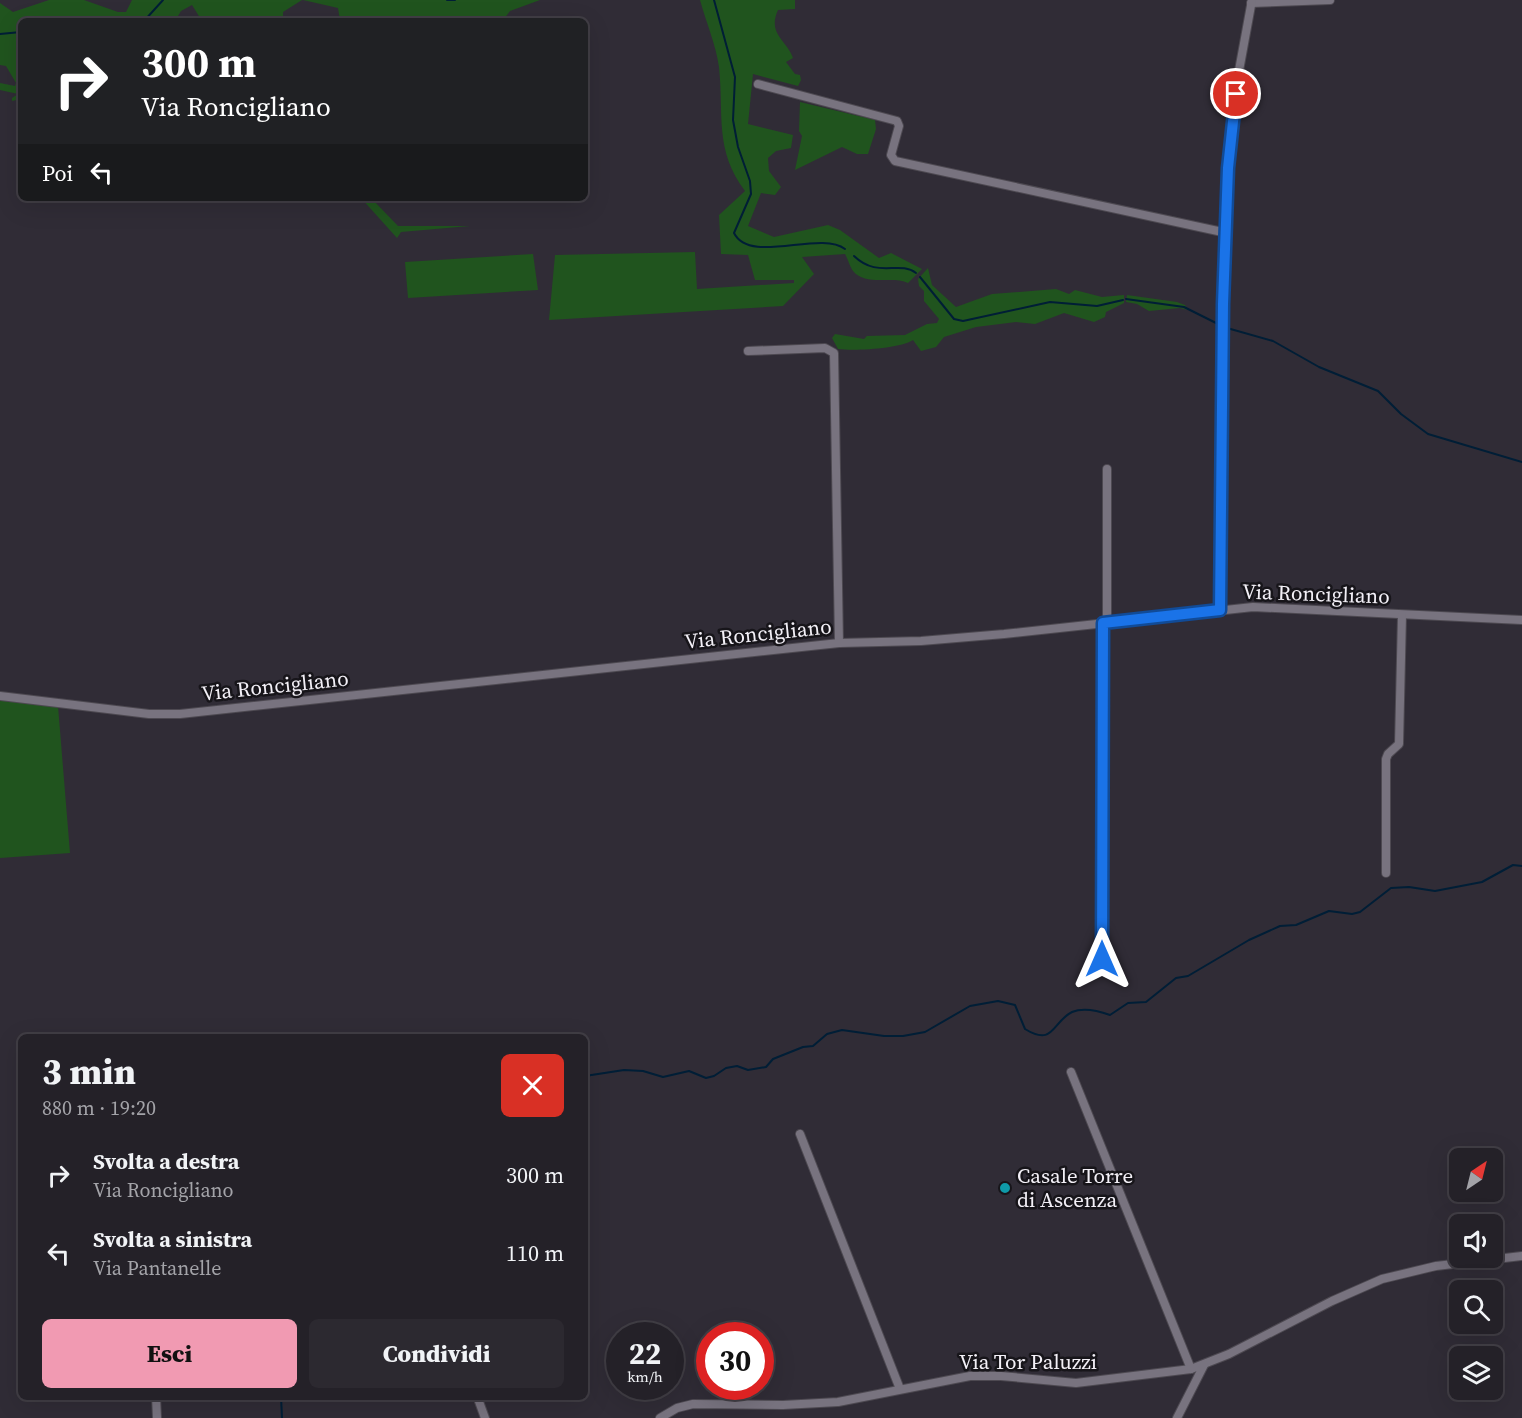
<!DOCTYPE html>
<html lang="it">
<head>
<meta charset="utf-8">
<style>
  :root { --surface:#242128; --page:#2c2930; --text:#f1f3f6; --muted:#a3a3a8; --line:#413e45; --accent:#f19ab2 }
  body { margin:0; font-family:"Source Serif 4",serif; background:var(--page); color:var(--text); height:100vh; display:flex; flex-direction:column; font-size:22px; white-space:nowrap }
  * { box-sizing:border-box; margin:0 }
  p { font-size:20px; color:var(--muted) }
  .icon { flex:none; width:33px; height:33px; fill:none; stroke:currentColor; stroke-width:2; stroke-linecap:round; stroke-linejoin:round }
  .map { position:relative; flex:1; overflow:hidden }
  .sheet { position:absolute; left:18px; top:1034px; width:570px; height:366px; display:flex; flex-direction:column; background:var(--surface); border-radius:9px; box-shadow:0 6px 24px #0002,0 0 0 2px var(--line) }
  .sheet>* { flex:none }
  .top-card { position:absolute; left:18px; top:18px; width:570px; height:183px; border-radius:9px; box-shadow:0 6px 24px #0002,0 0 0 2px var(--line); background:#202124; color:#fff; overflow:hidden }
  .needle { width:39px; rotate:35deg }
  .tools { position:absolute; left:1449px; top:1148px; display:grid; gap:12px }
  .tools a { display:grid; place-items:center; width:54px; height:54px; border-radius:9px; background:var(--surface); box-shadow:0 6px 24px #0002,0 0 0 2px var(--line); font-size:30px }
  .speed { position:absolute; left:606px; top:1322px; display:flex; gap:12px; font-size:30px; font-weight:700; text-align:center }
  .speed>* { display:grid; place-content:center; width:78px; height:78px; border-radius:50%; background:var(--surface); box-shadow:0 6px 24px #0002,0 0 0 2px var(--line); line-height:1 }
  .speed small { font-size:15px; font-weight:400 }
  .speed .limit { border:9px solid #d22; background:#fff; color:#111 }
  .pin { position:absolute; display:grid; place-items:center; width:51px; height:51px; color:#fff; margin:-26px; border:3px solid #fff; border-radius:50%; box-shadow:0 2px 6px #0007 }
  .me { position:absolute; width:66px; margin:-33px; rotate:0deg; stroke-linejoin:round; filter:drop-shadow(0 0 4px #0008) }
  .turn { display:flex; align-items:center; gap:21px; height:126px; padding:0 24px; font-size:27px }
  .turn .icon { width:78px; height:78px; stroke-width:2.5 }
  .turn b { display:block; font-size:42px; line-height:51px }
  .then { display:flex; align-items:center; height:57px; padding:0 24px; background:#0003; gap:12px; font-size:22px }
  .round { display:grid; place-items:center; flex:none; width:63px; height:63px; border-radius:9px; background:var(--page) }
  .headline { display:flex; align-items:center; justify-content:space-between; height:102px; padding:0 24px }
  h1 { font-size:36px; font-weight:800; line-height:45px }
  .button { display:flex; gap:12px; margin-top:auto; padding:12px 24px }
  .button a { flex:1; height:69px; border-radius:9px; background:var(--accent); color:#111; font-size:24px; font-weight:800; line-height:69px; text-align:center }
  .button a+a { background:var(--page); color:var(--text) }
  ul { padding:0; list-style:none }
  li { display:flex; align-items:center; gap:18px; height:78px; padding:0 24px }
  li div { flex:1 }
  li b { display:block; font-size:22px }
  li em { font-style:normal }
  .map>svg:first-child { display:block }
</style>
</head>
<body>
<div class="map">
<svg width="1522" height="1418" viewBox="0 0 1522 1418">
  <rect width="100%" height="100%" fill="#302c36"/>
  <g fill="#20541e">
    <path d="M49 0H84L118 12H126L132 0H302L283 12V21H202L192 5 181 11 175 21H21V99L12 101V98L18 94 0 90V83L15 86 16 83 6 66 0 65V3L13 12Z"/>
    <path d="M303 0H540L510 11 504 19 506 21H340L338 8Z"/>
    <path d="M700 0H795V9L778 10C767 34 787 40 793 58L786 62 795 74 800 75 801 80 798 86 753 74 748 124 793 135 791 148 776 151 768 158 769 171 781 187 775 195 761 193 748 226 774 237 828 225 840 230 879 258 891 253 922 269 908 283C893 275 866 287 853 271 850 267 848 259 845 254L802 257 814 274 783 306 549 320 555 255 695 252 697 289 794 283V280H755L748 255 721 254 719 215 745 191C714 150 724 114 719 67 716 45 706 22 700 0Z"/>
    <path d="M800 102 875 120 876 129 868 154H857L842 147 795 170 802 136 799 131Z"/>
    <path d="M361 198H371L398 226H470L401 232 397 238Z"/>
    <path d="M533 254 538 290 408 298 405 262Z"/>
    <path d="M928 268 932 285 956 307 992 294 1056 289 1069 294 1075 290 1102 297 1124 295V303L1106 312 1105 317 1094 322 1064 313 1035 324 1016 322 976 327 944 337 936 347 921 351 913 340C899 349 855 351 838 349L832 338 835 334 864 339 867 336 905 335 927 324 937 323 939 319 924 301V291L919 286 918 279Z"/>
    <path d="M1127 295 1177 302 1185 305 1188 310 1180 308 1149 311 1137 304 1126 302Z"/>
    <path d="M0 700 58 706 70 853 0 858Z"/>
  </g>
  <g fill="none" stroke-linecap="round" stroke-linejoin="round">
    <g stroke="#001e36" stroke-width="2">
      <path d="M447 0H455"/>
      <path d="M714 0 735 77 733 120 738 147 750 181 751 194 734 233C750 265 820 230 845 249"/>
      <path d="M144 21 163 0"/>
      <path d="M0 34 21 32"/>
      <path d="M854 256C878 279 899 260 916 273"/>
      <path d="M920 277 954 319 963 321 1050 302 1097 306 1123 300"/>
      <path d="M1126 299 1184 307 1216 323"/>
      <path d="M1227 328 1273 341 1319 367 1378 391 1401 414 1428 434 1522 462"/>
      <path d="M585 1076 624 1070 643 1071 663 1077 689 1071 706 1078 714 1076 726 1068 737 1066 748 1070 766 1067 773 1059 803 1047 813 1046 827 1034 842 1030 884 1036H903L925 1032 970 1006 998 1001 1015 1005 1025 1029C1054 1047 1052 1022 1072 1012 1084 1007 1099 1011 1110 1015L1128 1003 1146 1002 1176 978 1188 976 1249 940 1280 926 1296 925 1329 911 1352 914 1360 912 1391 888 1409 887 1435 891 1482 882 1513 865 1522 866"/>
      <path d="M281 1396 282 1418"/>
    </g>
    <g stroke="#4d4951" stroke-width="10">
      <g id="minor">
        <path d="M1251 3 1330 0"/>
        <path d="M758 84 897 121 899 126 891 155 895 161 1227 233"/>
        <path d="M748 351 825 348 834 353 839 643"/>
        <path d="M1107 469V623"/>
        <path d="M1220 610 1222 356 1227 185 1238 76 1252 0"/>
        <path d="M0 696 149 714H180L839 643 921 641 1004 634 1253 607 1522 620"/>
        <path d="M1386 873V759L1388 754 1399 744 1402 615"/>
        <path d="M1102 959 1103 623"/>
        <path d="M1071 1072 1191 1369"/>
        <path d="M800 1134 900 1389"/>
        <path d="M156 1396 157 1418"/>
        <path d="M477 1396 485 1418"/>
        <path d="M660 1418 677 1408 693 1404 783 1405 838 1402 970 1376H1001L1076 1383 1191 1369 1229 1354 1332 1301 1382 1279 1436 1266 1522 1256"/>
        <path d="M1177 1418 1204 1365"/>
      </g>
    </g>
    <use href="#minor" stroke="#78737f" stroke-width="8"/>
  </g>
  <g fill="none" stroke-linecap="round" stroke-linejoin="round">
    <g stroke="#114b97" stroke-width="15">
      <path id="route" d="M1102 959 1103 623 1220 610 1223 304 1228 168 1236 94"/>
    </g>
    <use href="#route" stroke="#1a73e8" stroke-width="10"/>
  </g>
  <circle fill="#0f9aa8" stroke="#17151a" stroke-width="2" cx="1005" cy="1188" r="6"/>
  <g text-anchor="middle" stroke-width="5" stroke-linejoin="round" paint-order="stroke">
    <g font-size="21" fill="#f3f0f7" stroke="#17151a">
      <text transform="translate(1316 594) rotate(2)" y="7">Via Roncigliano</text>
      <text transform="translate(758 634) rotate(-6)" y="7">Via Roncigliano</text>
      <text transform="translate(275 686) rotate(-6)" y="7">Via Roncigliano</text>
      <text x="1028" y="1369">Via Tor Paluzzi</text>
    </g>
    <g font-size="21" fill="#f3f0f7" stroke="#17151a" text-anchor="start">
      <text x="1017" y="1183">Casale Torre<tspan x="1017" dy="24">di Ascenza</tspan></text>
    </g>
  </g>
</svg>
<div class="tools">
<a><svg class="needle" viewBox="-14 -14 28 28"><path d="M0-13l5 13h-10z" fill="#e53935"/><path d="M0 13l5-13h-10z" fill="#a3a3a8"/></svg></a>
<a><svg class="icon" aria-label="sound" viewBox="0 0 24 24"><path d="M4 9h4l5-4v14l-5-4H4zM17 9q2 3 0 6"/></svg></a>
<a><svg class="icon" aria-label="search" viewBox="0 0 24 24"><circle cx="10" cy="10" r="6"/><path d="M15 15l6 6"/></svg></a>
<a><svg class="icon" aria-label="layers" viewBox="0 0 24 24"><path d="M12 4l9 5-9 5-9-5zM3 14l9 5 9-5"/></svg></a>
</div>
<div class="speed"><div>22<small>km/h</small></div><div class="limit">30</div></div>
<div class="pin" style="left:1236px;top:94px;background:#d93025"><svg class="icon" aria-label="arrive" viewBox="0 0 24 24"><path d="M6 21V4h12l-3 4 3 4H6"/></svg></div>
<svg class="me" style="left:1102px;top:959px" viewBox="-20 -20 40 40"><path d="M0-17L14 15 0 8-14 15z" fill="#1a73e8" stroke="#fff" stroke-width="4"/></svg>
<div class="top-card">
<div class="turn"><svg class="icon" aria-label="right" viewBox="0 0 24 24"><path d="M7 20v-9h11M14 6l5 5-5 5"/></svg><div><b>300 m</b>Via Roncigliano</div></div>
<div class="then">Poi<svg class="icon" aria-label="left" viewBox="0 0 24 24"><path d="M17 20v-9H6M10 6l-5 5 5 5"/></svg></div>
</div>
<section class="sheet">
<div class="headline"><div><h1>3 min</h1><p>880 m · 19:20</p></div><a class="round" style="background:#d93025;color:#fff"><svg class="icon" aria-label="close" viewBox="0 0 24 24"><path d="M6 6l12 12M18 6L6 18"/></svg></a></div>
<ul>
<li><svg class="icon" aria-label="right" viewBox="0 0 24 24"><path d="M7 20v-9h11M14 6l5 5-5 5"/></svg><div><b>Svolta a destra</b><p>Via Roncigliano</p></div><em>300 m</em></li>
<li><svg class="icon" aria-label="left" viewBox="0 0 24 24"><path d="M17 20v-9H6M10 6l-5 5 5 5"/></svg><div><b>Svolta a sinistra</b><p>Via Pantanelle</p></div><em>110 m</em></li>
</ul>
<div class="button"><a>Esci</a><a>Condividi</a></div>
</section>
</div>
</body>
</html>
